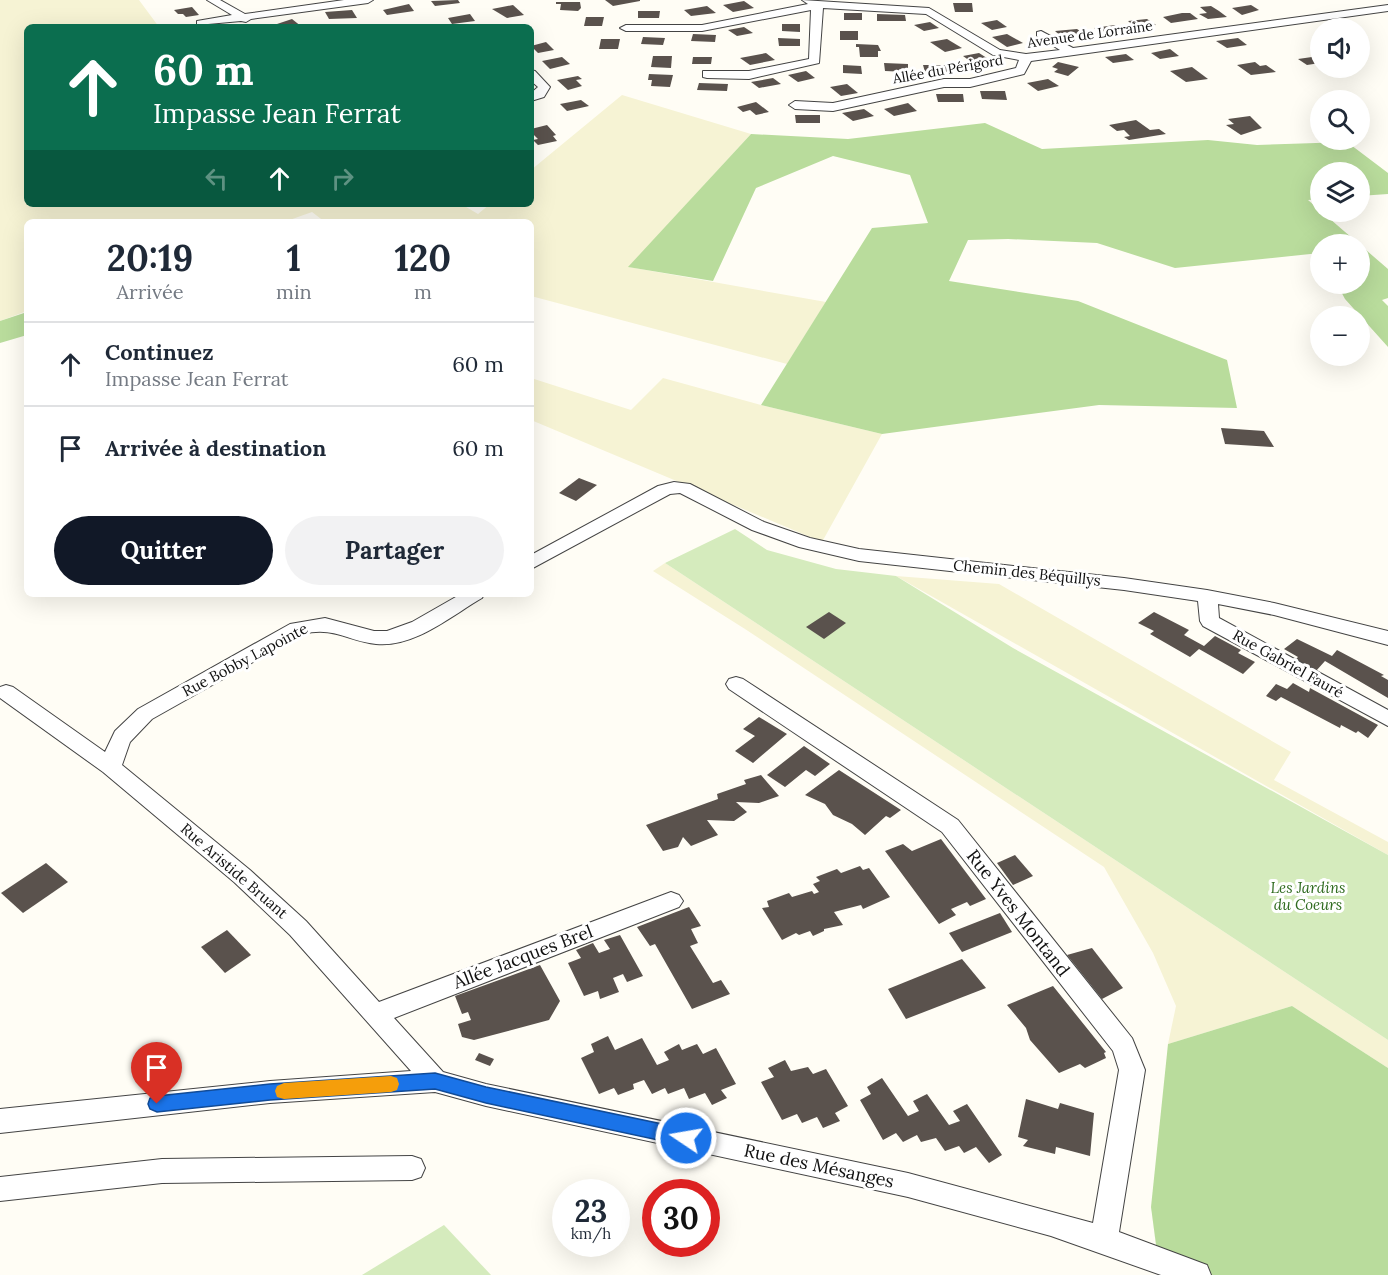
<!DOCTYPE html>
<html lang="fr">
<head>
<meta charset="utf-8">
<style>
  :root { --surface:#fff; --page:#f2f2f3; --text:#1f2937; --muted:#747a83; --line:#e0e1e3; --accent:#111827 }
  body { margin:0; font-family:Lora,serif; background:var(--page); color:var(--text); height:100vh; display:flex; flex-direction:column; font-size:22px; white-space:nowrap }
  * { box-sizing:border-box; margin:0 }
  p { font-size:20px; color:var(--muted) }
  .icon { flex:none; width:33px; height:33px; fill:none; stroke:currentColor; stroke-width:2; stroke-linecap:round; stroke-linejoin:round }
  .map { position:relative; flex:1; overflow:hidden }
  .sheet { position:absolute; left:24px; top:219px; width:510px; height:378px; display:flex; flex-direction:column; background:var(--surface); border-radius:9px; box-shadow:0 6px 24px #0002 }
  .sheet>* { flex:none }
  .top-card { position:absolute; left:24px; top:24px; width:510px; height:183px; border-radius:9px; box-shadow:0 6px 24px #0002; background:#0b6e4f; color:#fff; overflow:hidden }
  .fabs { position:absolute; left:1310px; top:18px; display:grid; gap:12px }
  .fabs a { display:grid; place-items:center; width:60px; height:60px; border-radius:50%; background:var(--surface); box-shadow:0 6px 24px #0002; font-size:30px }
  .speed { position:absolute; left:552px; top:1179px; display:flex; gap:12px; font-size:30px; font-weight:700; text-align:center }
  .speed>* { display:grid; place-content:center; width:78px; height:78px; border-radius:50%; background:var(--surface); box-shadow:0 6px 24px #0002; line-height:1 }
  .speed small { font-size:15px; font-weight:400 }
  .speed .limit { border:9px solid #d22; background:#fff; color:#111 }
  .pin { position:absolute; display:grid; place-items:center; width:51px; height:51px; color:#fff; margin:-62px -26px; border-radius:50% 50% 50% 0; rotate:-45deg; box-shadow:0 0 6px #0007 }
  .pin .icon { rotate:45deg }
  .me { position:absolute; width:66px; margin:-33px; rotate:282deg; stroke-linejoin:round; filter:drop-shadow(0 0 4px #0008) }
  .turn { display:flex; align-items:center; gap:21px; height:126px; padding:0 30px; font-size:27px }
  .turn .icon { width:78px; height:78px; stroke-width:2.5 }
  .turn b { display:block; font-size:42px; line-height:51px }
  .lanes { display:flex; align-items:center; height:57px; padding:0 30px; background:#0003; justify-content:center; gap:30px; direction:ltr }
  .lanes .off { opacity:.35 }
  .eta { display:flex; justify-content:space-evenly; align-items:center; height:102px; text-align:center }
  .eta b { font-size:36px; font-weight:800; line-height:42px }
  .cta { display:flex; gap:12px; margin-top:auto; padding:12px 30px }
  .cta a { flex:1; height:69px; border-radius:36px; background:var(--accent); color:#fff; font-size:24px; font-weight:800; line-height:69px; text-align:center }
  .cta a+a { background:var(--page); color:var(--text) }
  ul { padding:0; list-style:none }
  li { display:flex; align-items:center; gap:18px; height:84px; padding:0 30px; border-top:2px solid var(--line) }
  li div { flex:1 }
  li b { display:block; font-size:22px }
  li em { font-style:normal }
  .map>svg:first-child { display:block }
</style>
</head>
<body>
<div class="map">
<svg width="1388" height="1275" viewBox="0 0 1388 1275">
  <rect width="100%" height="100%" fill="#fffdf5"/>
  <g fill="#f6f3d4">
    <path d="M0 0H139L159 27H27V204H461L478 214 490 204H531V170L622 95 751 134 629 267 826 302 787 364 531 296V222H325L312 212 284 222H27V311L0 321Z"/>
    <path d="M531 378 631 410 663 378 761 405 882 434 822 542 531 420Z"/>
    <path d="M665 563 1388 1040V1068L1292 1006 1168 1044 1176 1006 1153 953 1104 867 745 629 653 571Z"/>
    <path d="M896 576 999 584 1291 752 1274 780 1388 842V855Z"/>
  </g>
  <g fill="#d5ebbd">
    <path d="M735 529 767 550 836 569 896 576 1013 648 1388 855V1040L665 563Z"/>
    <path d="M444 1225 491 1275H362Z"/>
  </g>
  <g fill="#b9dc9c">
    <path d="M985 123 1042 149 1208 140 1257 145 1347 142 1388 173V194L1359 196V172H1320V199L1308 200 1388 269V298L1382 300 1388 306V347L1345 299 1337 284H1359V244H1320V253L1175 268 1097 243 1008 239 968 240 949 281 1078 301 1227 360 1237 408 1099 405 882 434 761 405 872 228 928 223 910 175 833 156 756 188 713 281 628 267 751 134 848 139Z"/>
    <path d="M27 312V335L0 343V321Z"/>
    <path d="M1292 1006 1388 1068V1275H1160L1151 1207 1168 1044Z"/>
  </g>
  <g fill="#5a524d">
    <path d="M458 0 460 3 435 6 431 1Z"/>
    <path d="M605 0H640V1L613 6Z"/>
    <path d="M744 1 754 8 733 12 723 5Z"/>
    <path d="M556 2H580L581 8 578 11 560 10 561 4H556Z"/>
    <path d="M953 3H972L973 12H955Z"/>
    <path d="M409 4 414 11 387 15 383 10Z"/>
    <path d="M513 5 524 15 507 18 492 9Z"/>
    <path d="M1251 5 1259 10 1242 15 1232 8Z"/>
    <path d="M707 6 716 13 691 16 684 10Z"/>
    <path d="M1211 6 1219 11 1227 17 1208 19 1199 14 1207 13 1200 7Z"/>
    <path d="M192 7 199 15 186 17 183 14H178L174 10Z"/>
    <path d="M352 10 357 18 329 19 325 12Z"/>
    <path d="M638 11H660L659 18H638Z"/>
    <rect x="844" y="13" width="18" height="7"/>
    <path d="M1182 13H1190L1198 19 1171 23 1163 17Z"/>
    <path d="M470 14 475 21 452 24 448 18Z"/>
    <path d="M877 14 905 15 906 21H877Z"/>
    <path d="M586 17H604L602 26H584Z"/>
    <path d="M292 19 302 27H282L277 24Z"/>
    <path d="M1147 19 1156 25 1135 27 1128 21Z"/>
    <path d="M997 20 1007 27 992 30 981 23Z"/>
    <path d="M930 22 939 28 924 31 914 25Z"/>
    <path d="M782 24H800V32L782 31Z"/>
    <path d="M1115 25 1123 31 1103 34 1094 28Z"/>
    <path d="M744 27 753 33 737 36 728 30Z"/>
    <path d="M1077 29 1087 36 1063 38 1055 31Z"/>
    <rect x="840" y="31" width="18" height="9"/>
    <path d="M693 34 716 35 715 42 691 41Z"/>
    <path d="M1007 34 1023 43 1007 47 992 37Z"/>
    <path d="M643 37 665 38 663 45 641 44Z"/>
    <path d="M778 38 800 39V46H779Z"/>
    <path d="M1238 38 1247 45 1227 48 1216 41Z"/>
    <path d="M601 39H620L618 49H599Z"/>
    <path d="M947 39 962 48 945 52 930 42Z"/>
    <path d="M546 42 554 50 538 53 531 46Z"/>
    <path d="M856 44 878 45 881 51H878V57H860L859 47H856Z"/>
    <path d="M1170 49 1179 56 1160 59 1151 53Z"/>
    <path d="M1320 52V63L1307 65 1298 59 1319 56 1315 53Z"/>
    <path d="M766 53 775 60 750 65 740 58Z"/>
    <path d="M979 53 993 62 977 66 963 56Z"/>
    <path d="M1126 54 1134 60 1113 63 1105 57Z"/>
    <path d="M653 56H672L671 68 651 67Z"/>
    <path d="M562 57 570 64 550 69 542 61Z"/>
    <path d="M693 57H712L711 64H692Z"/>
    <path d="M1058 62 1079 67 1068 76 1054 72 1058 69 1052 67Z"/>
    <path d="M1255 62 1260 66 1266 65 1276 72 1251 75 1237 65Z"/>
    <path d="M884 63 908 64V72L885 71Z"/>
    <path d="M843 65 861 66 862 74 843 73Z"/>
    <path d="M923 65H948L949 73 925 72Z"/>
    <path d="M1192 67 1208 79 1186 82 1170 71Z"/>
    <path d="M806 71 815 78 798 82 788 75Z"/>
    <path d="M649 74 673 75 670 87 651 86 652 80H648Z"/>
    <path d="M578 76 582 79 576 80 582 86 568 90 557 80Z"/>
    <path d="M773 78 781 84 759 88 751 82Z"/>
    <path d="M1048 79 1059 86 1038 91 1027 83Z"/>
    <path d="M699 83 728 84 727 91 697 90Z"/>
    <path d="M847 84 858 93 841 96 830 87Z"/>
    <path d="M980 91H1005L1007 100 982 99Z"/>
    <path d="M936 94H963L964 102H938Z"/>
    <path d="M581 100 589 106 567 111 560 104Z"/>
    <path d="M756 102 769 112 756 115 750 110 743 112 737 107Z"/>
    <path d="M908 103 917 111 894 116 884 109Z"/>
    <path d="M864 109 874 116 853 121 842 113Z"/>
    <path d="M795 115H820V123H796Z"/>
    <path d="M1250 116 1262 128 1241 135 1226 125 1234 124 1228 119Z"/>
    <path d="M1136 120 1150 130 1159 129 1166 134 1129 140 1124 137 1130 136 1124 130 1117 131 1109 125Z"/>
    <path d="M547 125 556 135 553 136 557 141 538 145 533 140 538 139 531 132V129Z"/>
    <path d="M1221 428 1264 431 1274 447 1225 444Z"/>
    <path d="M579 478 597 485 576 501 559 493Z"/>
    <path d="M829 612 846 623 824 639 806 627Z"/>
    <path d="M1154 612 1189 630 1184 635 1204 646 1215 636 1241 650 1238 653 1255 662 1243 674 1199 649 1190 657 1150 634 1154 631 1138 623Z"/>
    <path d="M1297 639 1332 656 1337 650 1384 675 1381 676 1388 680V698L1325 661 1316 671 1296 659 1298 657 1284 649Z"/>
    <path d="M1293 683 1309 692 1310 688 1378 725 1368 738 1358 731 1356 733 1341 725 1340 728 1281 697 1276 701 1266 696 1276 684 1287 689Z"/>
    <path d="M759 717 787 734 753 763 735 751 755 736 743 729Z"/>
    <path d="M804 746 830 764 815 776 806 770 785 787 767 775Z"/>
    <path d="M839 770 901 810 890 818 886 816 865 835 852 824 833 815 825 804 805 795Z"/>
    <path d="M761 775 779 796 759 803 736 802 747 812 734 821 707 820 718 835 691 846 683 837 678 847 663 851 646 825 718 799 717 794 746 784 744 780Z"/>
    <path d="M941 839 986 899 970 906 967 902 951 909 956 915 939 924 885 851 903 844 912 851Z"/>
    <path d="M1015 855 1033 876 1013 885 997 863Z"/>
    <path d="M46 863 68 882 23 913 1 893Z"/>
    <path d="M860 866 863 870 869 868 890 897 863 909 861 905 834 912 843 925 824 929V931L813 936 810 931 799 935 796 933 782 940 762 908 769 907 767 901 789 893 792 897 812 891 814 894 819 892 813 884 820 881 816 877 837 869 841 873Z"/>
    <path d="M689 907 701 926 691 929 698 943 690 946 713 983 721 980 730 994 692 1009 655 944 650 946 637 927Z"/>
    <path d="M1000 913 1012 932 962 952 949 933Z"/>
    <path d="M227 930 251 955 225 973 201 947Z"/>
    <path d="M620 935 643 976 627 982 623 974 613 978 619 992 600 999 598 991 584 996 568 963 581 958 576 950 593 943 599 953 610 949 604 940Z"/>
    <path d="M1092 948 1123 988 1102 999 1067 955Z"/>
    <path d="M962 959 986 988 906 1019 888 989Z"/>
    <path d="M540 965 560 1001 549 1020 474 1040 462 1037 458 1024 471 1020 468 1012 462 1014 455 996Z"/>
    <path d="M1053 986 1106 1052 1104 1053 1106 1058 1085 1068 1080 1064 1059 1073 1030 1040 1026 1028 1007 1005Z"/>
    <path d="M608 1036 615 1050 642 1038 657 1065 669 1060 664 1052 679 1044 682 1050 697 1044 703 1054 716 1048 736 1084 721 1090 727 1098 712 1105 705 1093 689 1099 684 1088 668 1094 665 1088 652 1094 644 1080 633 1084 634 1089 618 1095 614 1088 599 1094 581 1058 594 1052 591 1044Z"/>
    <path d="M479 1053 494 1059 490 1066 475 1060Z"/>
    <path d="M785 1060 791 1071 808 1067 813 1074 826 1069 848 1106 835 1113 840 1121 823 1128 817 1117 802 1123 797 1114 782 1120 761 1082 774 1077 768 1068Z"/>
    <path d="M882 1078 908 1116 919 1111 913 1101 927 1094 949 1125 960 1121 953 1111 967 1104 1002 1155 989 1163 976 1147 964 1153 959 1146 945 1151 936 1138 921 1142 917 1135 903 1142 896 1133 883 1140 860 1100 871 1094 867 1087Z"/>
    <path d="M1026 1099 1058 1109 1060 1103 1094 1113 1090 1156 1056 1147 1055 1154 1023 1146 1028 1140 1018 1137Z"/>
  </g>
  <g fill="none" stroke-linecap="round" stroke-linejoin="round">
    <g stroke="#444" stroke-width="2">
      <g id="street">
        <path d="M207 0H220L245 14 344 0H373L368 3 251 19 246 22 241 21 197 25V21L232 15Z"/>
        <path d="M802 0 929 8 1000 50 1026 54 1060 50 1037 36V32L1041 31 1073 48 1388 5V11L1031 61 1024 74 970 87H944L833 111 795 109 789 105 795 101 833 103 944 79H970L1016 68 1019 60 993 55 926 14 823 8 819 63 749 79 707 78 703 77V71H749L809 59 811 10 702 31H626L620 28 626 25H702L808 4Z"/>
        <path d="M531 70 535 71 550 87 544 97 531 101V93L538 87 531 81Z"/>
        <path d="M674 482 690 484 764 522 810 538 859 549 1124 578 1207 590 1274 603 1388 631V645L1274 615 1218 604 1219 618 1388 710V726L1203 626 1200 621 1198 601 1124 590 859 561 799 547 752 530 680 493 670 494 531 569V555L658 486Z"/>
        <path d="M461 594H484L482 598C451 616 414 648 376 644 348 641 333 626 303 634L152 719 130 742 122 765 250 870 306 921 379 1002 663 895 671 892 679 895 683 901 679 907 394 1018 443 1072 486 1084 908 1173 1093 1223 1119 1070 1113 1051 942 832 729 689 726 684 729 679 736 677 743 679 958 820 1132 1038 1145 1070 1119 1232 1207 1265 1211 1275H1161L1051 1236 908 1197 486 1106 435 1092 270 1103 0 1133V1109L270 1081 411 1071 290 935 234 882 103 772 0 698V687L6 685 13 687 105 752 115 731 138 709 290 624 325 618 374 631H387L412 622Z"/>
        <path d="M412 1156 421 1159 425 1168 421 1177 412 1180 162 1183 0 1201V1177L162 1159Z"/>
      </g>
    </g>
    <use href="#street" fill="#fff" fill-rule="evenodd"/>
  </g>
  <path fill="#1a73e8" stroke="#114b97" stroke-width="1.5" d="M435 1073 486 1087 686 1129 692 1132 695 1138 692 1143 686 1146 486 1103 435 1089 270 1100 157 1112 150 1109 148 1104 150 1098 157 1096 270 1084Z"/>
  <path fill="#f59e0b" d="M391 1076 397 1078 399 1084 397 1090 391 1092 284 1099 277 1097 275 1091 277 1086 284 1083Z"/>
  <g text-anchor="middle" stroke-width="6" stroke-linejoin="round" paint-order="stroke">
    <g font-size="14" fill="#111" stroke="#fff">
      <text transform="translate(1090 34) rotate(-8)" y="5">Avenue de Lorraine</text>
      <text transform="translate(948 69) rotate(-10)" y="5">Allée du Périgord</text>
    </g>
    <g font-size="15" fill="#111" stroke="#fff">
      <text transform="translate(1027 573) rotate(6)" y="5">Chemin des Béquillys</text>
      <text transform="translate(245 660) rotate(-28)" y="5">Rue Bobby Lapointe</text>
      <text transform="translate(1288 664) rotate(29)" y="5">Rue Gabriel Fauré</text>
      <text transform="translate(234 871) rotate(41)" y="5">Rue Aristide Bruant</text>
    </g>
    <g font-size="15" font-style="italic" fill="#2f6b1f" stroke="#fff">
      <text x="1308" y="893">Les Jardins<tspan x="1308" dy="17">du Coeurs</tspan></text>
    </g>
    <g font-size="18" fill="#111" stroke="#fff">
      <text transform="translate(1018 913) rotate(52)" y="6">Rue Yves Montand</text>
      <text transform="translate(523 957) rotate(-21)" y="6">Allée Jacques Brel</text>
      <text transform="translate(819 1166) rotate(12)" y="6">Rue des Mésanges</text>
    </g>
  </g>
</svg>
<div class="fabs">
<a><svg class="icon" aria-label="sound" viewBox="0 0 24 24"><path d="M4 9h4l5-4v14l-5-4H4zM17 9q2 3 0 6"/></svg></a>
<a><svg class="icon" aria-label="search" viewBox="0 0 24 24"><circle cx="10" cy="10" r="6"/><path d="M15 15l6 6"/></svg></a>
<a><svg class="icon" aria-label="layers" viewBox="0 0 24 24"><path d="M12 4l9 5-9 5-9-5zM3 14l9 5 9-5"/></svg></a>
<a>+</a>
<a>−</a>
</div>
<div class="speed"><div>23<small>km/h</small></div><div class="limit">30</div></div>
<div class="pin" style="left:157px;top:1104px;background:#d93025"><svg class="icon" aria-label="arrive" viewBox="0 0 24 24"><path d="M6 21V4h12l-3 4 3 4H6"/></svg></div>
<svg class="me" style="left:686px;top:1138px" viewBox="-20 -20 40 40"><circle r="17" fill="#1a73e8" stroke="#fff" stroke-width="3"/><path d="M0-11L8 9 0 5-8 9z" fill="#fff"/></svg>
<div class="top-card">
<div class="turn"><svg class="icon" aria-label="ahead" viewBox="0 0 24 24"><path d="M12 20V5M6 11l6-6 6 6"/></svg><div><b>60 m</b>Impasse Jean Ferrat</div></div>
<div class="lanes"><svg class="icon off" aria-label="left" viewBox="0 0 24 24"><path d="M17 20v-9H6M10 6l-5 5 5 5"/></svg><svg class="icon" aria-label="ahead" viewBox="0 0 24 24"><path d="M12 20V5M6 11l6-6 6 6"/></svg><svg class="icon off" aria-label="right" viewBox="0 0 24 24"><path d="M7 20v-9h11M14 6l5 5-5 5"/></svg></div>
</div>
<section class="sheet">
<div class="eta">
<div><b>20:19</b><p>Arrivée</p></div>
<div><b>1</b><p>min</p></div>
<div><b>120</b><p>m</p></div>
</div>
<ul>
<li><svg class="icon" aria-label="ahead" viewBox="0 0 24 24"><path d="M12 20V5M6 11l6-6 6 6"/></svg><div><b>Continuez</b><p>Impasse Jean Ferrat</p></div><em>60 m</em></li>
<li><svg class="icon" aria-label="arrive" viewBox="0 0 24 24"><path d="M6 21V4h12l-3 4 3 4H6"/></svg><div><b>Arrivée à destination</b></div><em>60 m</em></li>
</ul>
<div class="cta"><a>Quitter</a><a>Partager</a></div>
</section>
</div>
</body>
</html>
